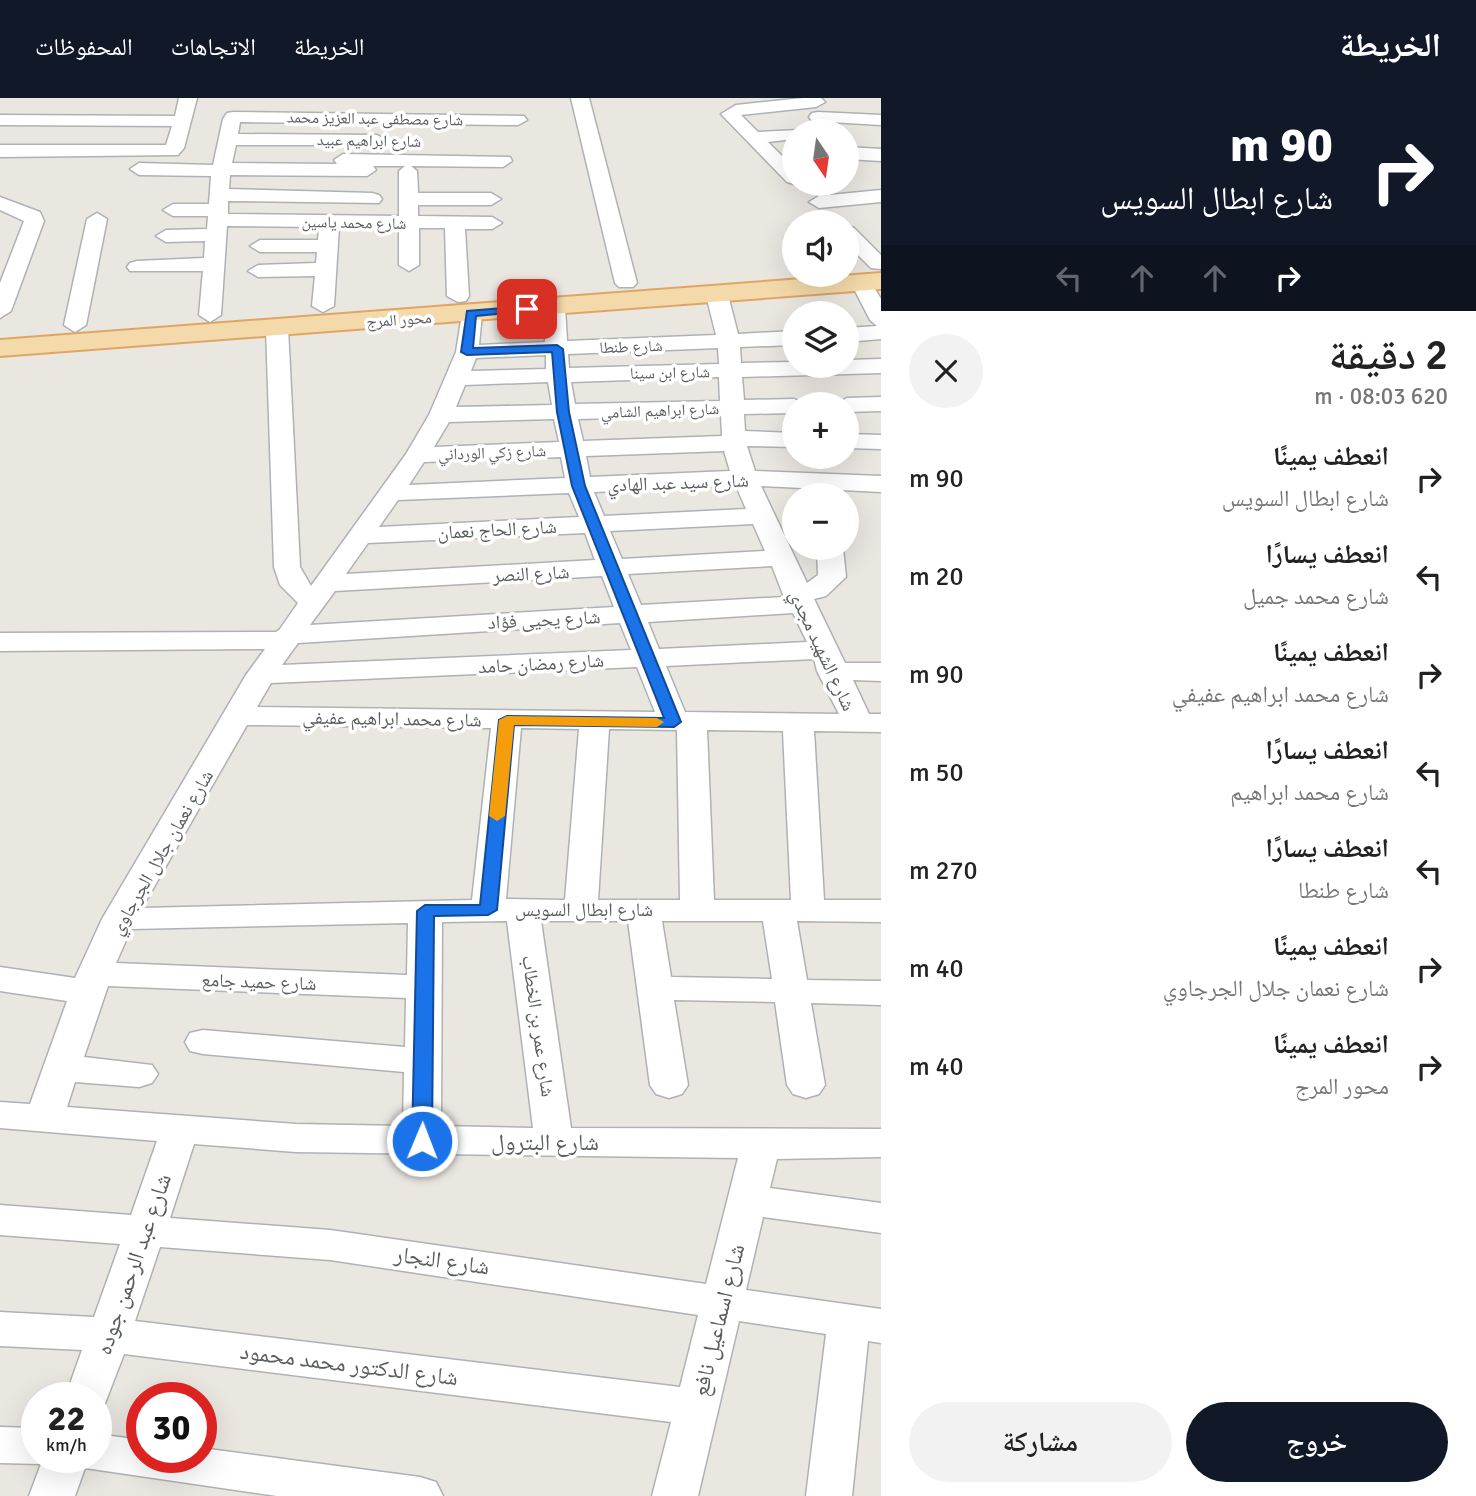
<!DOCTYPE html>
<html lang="ar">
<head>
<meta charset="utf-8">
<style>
  :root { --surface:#fff; --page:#f2f2f2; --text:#222; --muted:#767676; --accent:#111827 }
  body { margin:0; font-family:Signika,"Noto Naskh Arabic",sans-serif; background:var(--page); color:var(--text); direction:rtl; height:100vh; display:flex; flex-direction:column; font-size:26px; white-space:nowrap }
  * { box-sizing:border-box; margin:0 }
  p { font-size:23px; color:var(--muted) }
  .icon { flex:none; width:38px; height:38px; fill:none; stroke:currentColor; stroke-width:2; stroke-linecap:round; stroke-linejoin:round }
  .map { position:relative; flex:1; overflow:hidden; direction:ltr }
  .details { display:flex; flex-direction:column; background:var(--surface); width:595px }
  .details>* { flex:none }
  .top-card { background:#111827; color:#fff; overflow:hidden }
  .needle { width:46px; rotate:167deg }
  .fabs { position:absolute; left:782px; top:21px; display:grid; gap:14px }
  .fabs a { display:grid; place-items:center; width:77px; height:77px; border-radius:50%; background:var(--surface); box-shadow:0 7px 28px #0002; font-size:35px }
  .speed { position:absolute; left:21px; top:1284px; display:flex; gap:14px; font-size:35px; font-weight:700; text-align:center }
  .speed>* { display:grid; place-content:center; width:91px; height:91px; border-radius:50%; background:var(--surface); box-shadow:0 7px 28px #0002; line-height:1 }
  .speed small { font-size:18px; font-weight:400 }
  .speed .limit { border:10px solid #d22; background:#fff; color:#111 }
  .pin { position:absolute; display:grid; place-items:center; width:60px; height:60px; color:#fff; margin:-30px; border-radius:14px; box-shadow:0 4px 10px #0006 }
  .me { position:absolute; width:77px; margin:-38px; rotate:1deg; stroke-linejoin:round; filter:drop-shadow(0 0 5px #0008) }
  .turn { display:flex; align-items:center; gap:24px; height:147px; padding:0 28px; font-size:32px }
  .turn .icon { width:91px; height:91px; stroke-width:2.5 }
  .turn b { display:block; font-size:49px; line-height:60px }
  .lanes { display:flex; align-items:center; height:66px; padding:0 28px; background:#0003; justify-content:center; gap:35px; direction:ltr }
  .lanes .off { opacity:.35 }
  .round { display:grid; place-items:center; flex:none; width:74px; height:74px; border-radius:37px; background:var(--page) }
  .headline { display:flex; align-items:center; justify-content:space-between; height:119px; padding:0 28px }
  h1 { font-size:42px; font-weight:600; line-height:52px }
  .action { display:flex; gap:14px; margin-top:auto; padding:14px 28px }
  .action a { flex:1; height:80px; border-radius:42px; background:var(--accent); color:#fff; font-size:28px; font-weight:600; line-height:80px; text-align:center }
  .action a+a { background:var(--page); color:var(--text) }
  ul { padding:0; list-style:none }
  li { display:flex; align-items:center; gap:21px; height:98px; padding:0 28px }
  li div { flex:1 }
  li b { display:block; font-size:26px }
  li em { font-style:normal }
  header { display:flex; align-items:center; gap:42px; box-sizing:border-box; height:98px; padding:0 35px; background:var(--accent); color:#fff }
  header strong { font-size:33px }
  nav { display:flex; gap:38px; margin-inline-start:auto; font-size:24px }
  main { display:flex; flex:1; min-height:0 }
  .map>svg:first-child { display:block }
</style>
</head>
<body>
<header>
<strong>الخريطة</strong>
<nav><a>الخريطة</a><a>الاتجاهات</a><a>المحفوظات</a></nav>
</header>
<main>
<section class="details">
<div class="top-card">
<div class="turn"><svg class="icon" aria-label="right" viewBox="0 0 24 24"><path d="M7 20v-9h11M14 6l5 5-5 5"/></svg><div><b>90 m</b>شارع ابطال السويس</div></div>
<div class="lanes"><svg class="icon off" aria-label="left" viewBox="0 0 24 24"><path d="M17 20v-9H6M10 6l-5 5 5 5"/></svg><svg class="icon off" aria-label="ahead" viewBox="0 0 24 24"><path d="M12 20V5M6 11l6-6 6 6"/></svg><svg class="icon off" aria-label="ahead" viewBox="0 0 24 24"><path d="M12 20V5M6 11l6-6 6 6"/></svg><svg class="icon" aria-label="right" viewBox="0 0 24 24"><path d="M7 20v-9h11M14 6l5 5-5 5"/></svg></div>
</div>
<div class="headline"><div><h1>2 دقيقة</h1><p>620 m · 08:03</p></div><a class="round"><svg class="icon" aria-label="close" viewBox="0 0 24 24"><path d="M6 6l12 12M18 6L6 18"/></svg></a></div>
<ul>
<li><svg class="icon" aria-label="right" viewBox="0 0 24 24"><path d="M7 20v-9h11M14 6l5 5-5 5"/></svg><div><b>انعطف يمينًا</b><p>شارع ابطال السويس</p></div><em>90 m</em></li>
<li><svg class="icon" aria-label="left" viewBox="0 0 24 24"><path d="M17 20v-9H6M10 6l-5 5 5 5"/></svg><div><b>انعطف يسارًا</b><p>شارع محمد جميل</p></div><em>20 m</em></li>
<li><svg class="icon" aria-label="right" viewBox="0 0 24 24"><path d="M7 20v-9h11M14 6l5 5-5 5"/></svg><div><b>انعطف يمينًا</b><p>شارع محمد ابراهيم عفيفي</p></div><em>90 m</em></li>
<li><svg class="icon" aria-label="left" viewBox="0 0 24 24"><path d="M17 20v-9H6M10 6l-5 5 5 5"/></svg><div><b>انعطف يسارًا</b><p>شارع محمد ابراهيم</p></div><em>50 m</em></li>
<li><svg class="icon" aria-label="left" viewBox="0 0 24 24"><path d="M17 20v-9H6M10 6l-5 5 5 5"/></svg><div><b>انعطف يسارًا</b><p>شارع طنطا</p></div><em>270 m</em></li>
<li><svg class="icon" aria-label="right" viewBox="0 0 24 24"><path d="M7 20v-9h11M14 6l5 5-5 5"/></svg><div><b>انعطف يمينًا</b><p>شارع نعمان جلال الجرجاوي</p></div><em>40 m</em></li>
<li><svg class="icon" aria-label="right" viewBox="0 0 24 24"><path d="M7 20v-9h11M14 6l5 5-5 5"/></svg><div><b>انعطف يمينًا</b><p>محور المرج</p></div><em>40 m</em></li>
</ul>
<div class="action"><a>خروج</a><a>مشاركة</a></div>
</section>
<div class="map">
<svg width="881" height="1398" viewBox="0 0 881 1398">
  <rect width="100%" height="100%" fill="#eae6e0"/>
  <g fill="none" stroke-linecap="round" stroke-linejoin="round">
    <g stroke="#aeb2b4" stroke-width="3">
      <g id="minor">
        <path d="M179 0H197L184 50 178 57 0 59V47H166L172 28 0 27V17L175 18Z"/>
        <path d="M571 0H589L637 185 633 189H619L615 185Z"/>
        <path d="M803 0H821L825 4 816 9 741 17 758 34 800 32 794 33V41L768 44 794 70V86L787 84 721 16 736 7Z"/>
        <path d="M233 14 524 18 527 22 518 27 240 24 238 36 377 37 386 42 377 47H236L232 65 337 66 334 62 343 56 510 59 512 63 503 69 411 68 417 73 418 95H491L501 101 491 107H418V118L492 119 502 125 492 131H465L469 198 466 203 458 204 447 198 445 130H419V167L409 173 399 167V130L339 129 334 208 323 214 312 208 315 178 258 179 248 173 258 167 316 165 317 154H260L250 148 260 142H318L319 129 227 128 221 217 210 224 199 217 203 173H130L127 169 130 165 137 163 204 160 205 143 166 144 156 138 166 132 207 131 208 118H173L163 112 173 106H209L211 78 139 77 130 71 139 65 213 67 223 21 227 15ZM373 68H405L399 73V118L228 116V103L379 105 382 101 379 97 372 95 229 91 230 77 367 78 376 72Z"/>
        <path d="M818 14 881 17V27L812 23 809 19 812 15Z"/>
        <path d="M847 49 881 51V63L847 61Z"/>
        <path d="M881 92V104L819 110 809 104 819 98Z"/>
        <path d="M0 99 40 114 44 123 11 213 0 220V185L24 123 0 112Z"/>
        <path d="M97 115 107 121 86 227 75 234 64 227 87 121Z"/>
        <path d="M847 128 854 130 881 157V171L871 170 847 146Z"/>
        <path d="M862 179 869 181 881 201V241L847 244V230L877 228 870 222 851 185Z"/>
        <path d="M717 191 728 197 738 236 794 233V247L740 249 741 265 794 264V268H847V262L881 261V275L742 279 744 302 794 301 805 306H794V315L744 316 745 333 794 335V349L747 348 755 373 881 378V394L761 388 807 485 818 477 817 450H843L846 479 826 498 814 501 845 565H881V583L853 582 869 616H881V634L814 633 824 802H881V824L797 823 807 882 881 883V907L811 905 825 987 819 996 806 1000 793 996 787 987 775 904 674 902 688 987 682 996 669 1000 656 996 650 987 628 823H541L571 1030 881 1031V1059L777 1061 770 1090 881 1105V1135L763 1119 746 1192 881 1211V1245L868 1243 852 1398H806L826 1236 739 1223 698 1398H652L671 1324 124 1256 102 1313 96 1315V1300H65L82 1252 0 1248V1214L94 1219 120 1146 0 1137V1107L131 1117 157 1043 0 1030V1004L30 1006 67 903 0 893V869L75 880 102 821 246 577 265 551 0 553V535L276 534 280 531 298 505 280 487 274 469 266 230 269 225 277 223 288 230 300 469 311 488 406 356 429 317 456 254 463 210 471 208 482 215 479 247 545 244 543 209 554 203 565 209 567 243 716 237 706 197ZM718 250 719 266 569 270 568 256ZM546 257V271L471 273 476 260ZM719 279 720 303 575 306 571 284ZM548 284 552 307 456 309 465 287ZM721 317 722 338 583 343 578 321ZM554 321 559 344 434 349 449 324ZM724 353 730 373 590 379 586 358ZM561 359 565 380 409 387 424 364ZM736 388 746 411 604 418 594 394ZM569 395 579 419 379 429 398 402ZM753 426 765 453 622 461 610 433ZM585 435 595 462 346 476 368 445ZM772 468 784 499 641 507 628 476ZM602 478 614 509 310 527 335 493ZM793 515 807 544 659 551 648 524ZM620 525 631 552 282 567 298 545ZM814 561 817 573 839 616 685 614 666 568ZM637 569 655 614 257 609 271 585ZM247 627 491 630 472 802 142 810ZM521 630 579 631 565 802 506 801ZM609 631 677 632 680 802H598ZM707 632 783 633 791 802H714ZM507 823 533 1030 441 1028 442 824ZM662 823H763L772 881 671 879ZM408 825 407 877 116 865 131 831ZM108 888 406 900 405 949 203 932 190 935 185 944 190 953 203 956 404 974 403 1028 296 1026 67 1009 75 984 139 989 152 985 158 976 152 967 84 959ZM194 1046 296 1054 738 1060 706 1186 330 1132 170 1120ZM160 1149 330 1162 698 1217 680 1289 135 1223Z"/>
        <path d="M881 299V313L847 314V306H836L847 300Z"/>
        <path d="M847 336 881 337V351L847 350Z"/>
        <path d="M0 1329 37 1330V1360H96V1336L142 1342V1360H201V1350L420 1379 436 1384 443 1398H277L85 1370 75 1398H29L41 1366 0 1365Z"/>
      </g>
    </g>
    <g stroke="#dfa565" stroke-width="4">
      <path id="major" d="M881 175V191L0 258V242Z"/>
    </g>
    <use href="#minor" fill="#fff" fill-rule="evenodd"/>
    <use href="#major" fill="#f4daab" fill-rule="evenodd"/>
  </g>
  <path fill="#1a73e8" stroke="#114b97" stroke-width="2" d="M527 208 530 209V213L476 218 473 250 557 247 563 251 569 314 585 388 681 624 674 629 514 627 497 812 488 817 434 818 432 1043 422 1050 412 1043 417 813 425 807H480L499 622 507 618 664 620 572 388 557 314 552 254 467 257 461 254 467 213Z"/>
  <path fill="#f59e0b" d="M507 618 657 620 664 624 657 629 514 627 505 718 497 723 489 718 499 622Z"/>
  <g text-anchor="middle" stroke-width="7" stroke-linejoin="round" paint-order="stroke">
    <g font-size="16" fill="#595d5f" stroke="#fff">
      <text transform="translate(375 20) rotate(1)" y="6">شارع مصطفى عبد العزيز محمد</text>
      <text transform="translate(369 42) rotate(1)" y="6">شارع ابراهيم عبيد</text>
      <text transform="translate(354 124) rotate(1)" y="6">شارع محمد ياسين</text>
      <text transform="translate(399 221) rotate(-4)" y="6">محور المرج</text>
      <text transform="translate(631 248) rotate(-2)" y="6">شارع طنطا</text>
      <text transform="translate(670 274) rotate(-1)" y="6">شارع ابن سينا</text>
      <text transform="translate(660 312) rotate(-2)" y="6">شارع ابراهيم الشامي</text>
      <text transform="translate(492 354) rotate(-2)" y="6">شارع زكي الورداني</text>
    </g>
    <g font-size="19" fill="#595d5f" stroke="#fff">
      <text transform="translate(678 384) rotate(-2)" y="7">شارع سيد عبد الهادي</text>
      <text transform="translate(497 431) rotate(-3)" y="7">شارع الحاج نعمان</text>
      <text transform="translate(531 475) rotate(-3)" y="7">شارع النصر</text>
      <text transform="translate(544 521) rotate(-3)" y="7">شارع يحيى فؤاد</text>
      <text transform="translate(823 552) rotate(65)" y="7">شارع الشهيد مجدي</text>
      <text transform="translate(541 565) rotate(-3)" y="7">شارع رمضان حامد</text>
      <text transform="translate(392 620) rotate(1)" y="7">شارع محمد ابراهيم عفيفي</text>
      <text transform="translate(161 754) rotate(-60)" y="7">شارع نعمان جلال الجرجاوي</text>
      <text x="584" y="818">شارع ابطال السويس</text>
      <text transform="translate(259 883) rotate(2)" y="7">شارع حميد جامع</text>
      <text transform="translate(539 928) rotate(82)" y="7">شارع عمر بن الخطاب</text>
    </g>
    <g font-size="23" fill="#595d5f" stroke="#fff">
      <text x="545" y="1052">شارع البترول</text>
      <text transform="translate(442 1162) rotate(8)" y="8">شارع النجار</text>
      <text transform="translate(133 1166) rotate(-71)" y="8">شارع عبد الرحمن جوده</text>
      <text transform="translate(718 1222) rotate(-76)" y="8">شارع اسماعيل نافع</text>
      <text transform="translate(349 1266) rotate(7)" y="8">شارع الدكتور محمد محمود</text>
    </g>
  </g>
</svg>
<div class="fabs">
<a><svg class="needle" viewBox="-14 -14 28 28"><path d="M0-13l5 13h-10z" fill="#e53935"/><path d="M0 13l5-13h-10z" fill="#767676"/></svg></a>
<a><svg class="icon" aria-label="sound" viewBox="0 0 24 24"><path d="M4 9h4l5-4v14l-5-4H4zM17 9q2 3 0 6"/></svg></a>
<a><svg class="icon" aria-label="layers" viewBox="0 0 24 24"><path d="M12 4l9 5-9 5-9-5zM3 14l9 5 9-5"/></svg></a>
<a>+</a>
<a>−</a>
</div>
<div class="speed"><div>22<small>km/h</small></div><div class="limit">30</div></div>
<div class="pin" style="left:527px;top:211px;background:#d93025"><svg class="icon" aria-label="arrive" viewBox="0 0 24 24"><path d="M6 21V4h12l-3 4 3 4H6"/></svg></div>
<svg class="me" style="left:422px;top:1043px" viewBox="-20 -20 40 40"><circle r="17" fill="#1a73e8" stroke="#fff" stroke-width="3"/><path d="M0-11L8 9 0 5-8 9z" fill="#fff"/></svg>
</div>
</main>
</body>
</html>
